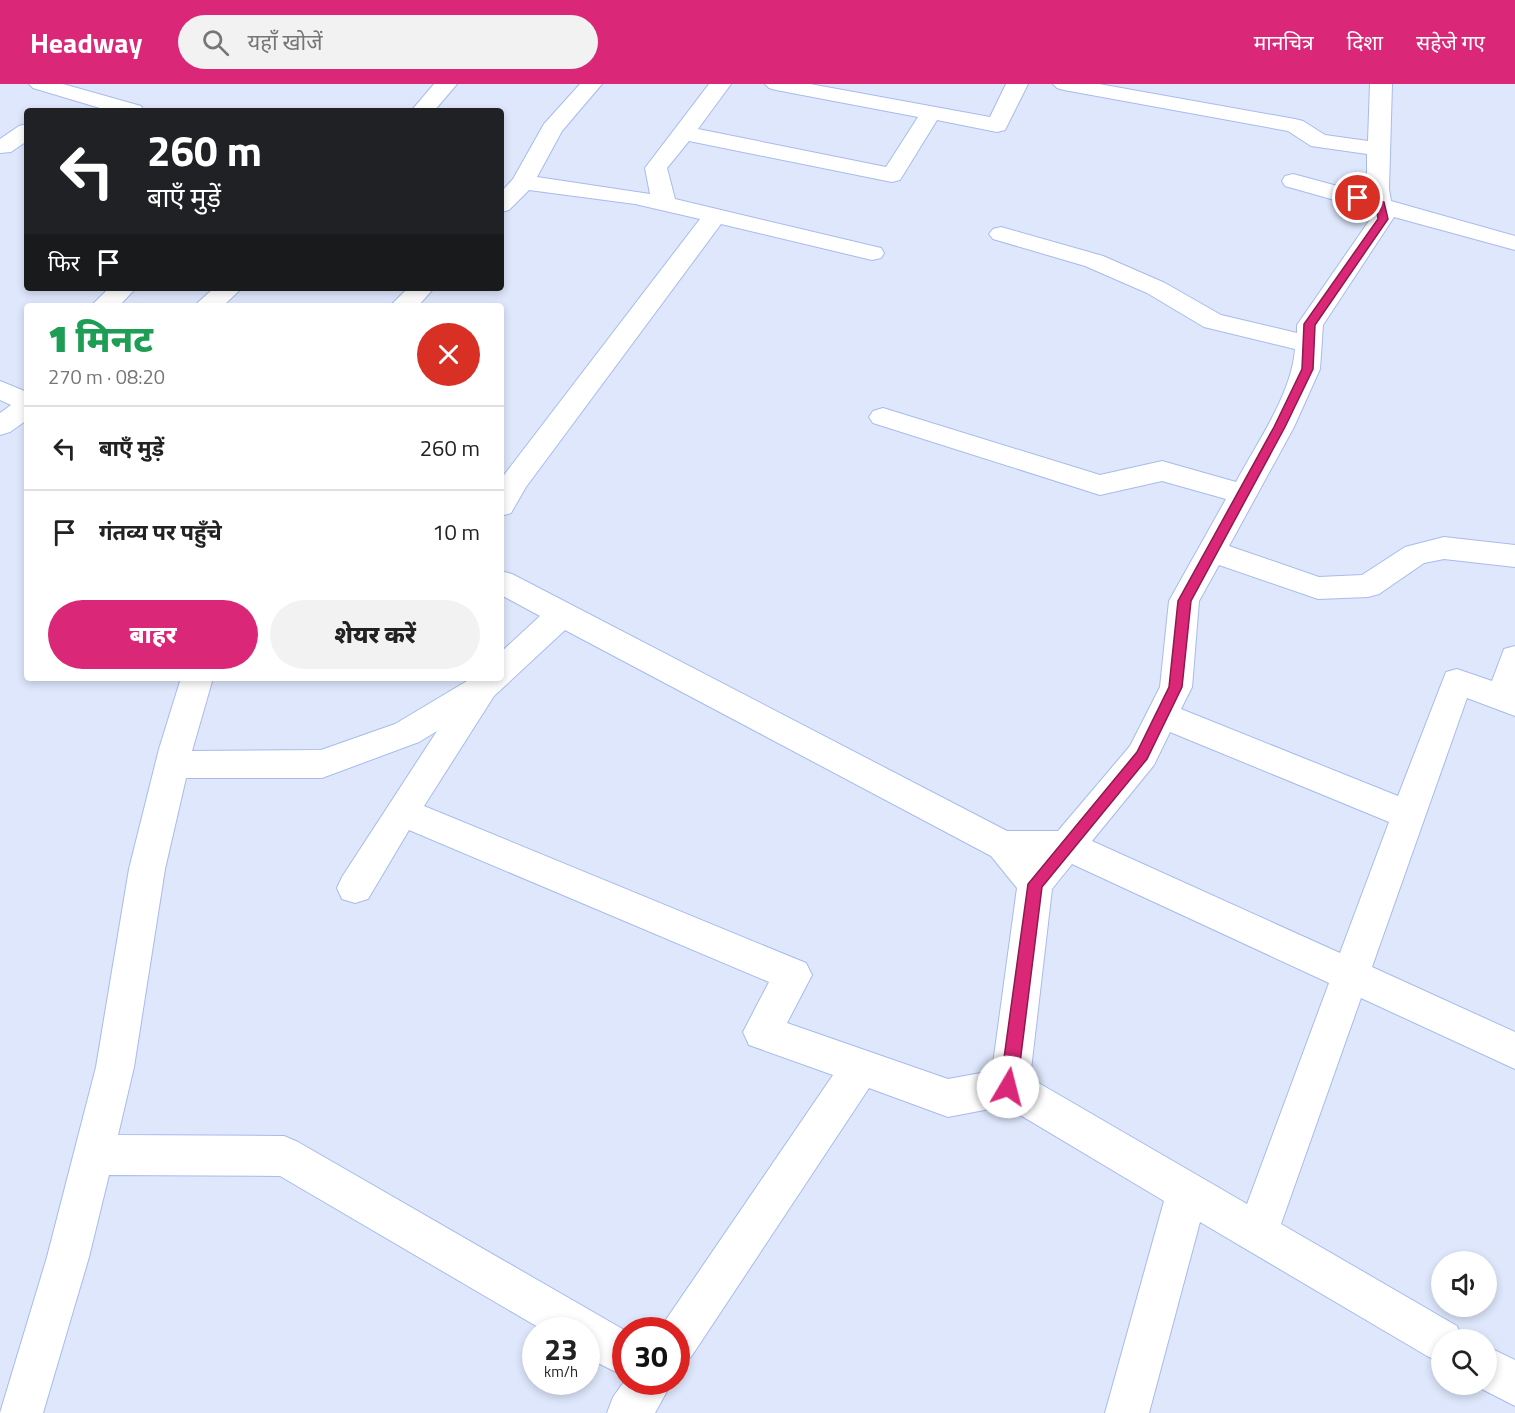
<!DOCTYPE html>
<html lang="hi">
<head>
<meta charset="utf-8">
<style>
  :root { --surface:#fff; --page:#f2f2f2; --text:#222; --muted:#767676; --line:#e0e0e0; --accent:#db2777 }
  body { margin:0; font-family:"Titillium Web","Noto Sans Devanagari",sans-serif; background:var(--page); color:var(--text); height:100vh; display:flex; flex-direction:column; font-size:22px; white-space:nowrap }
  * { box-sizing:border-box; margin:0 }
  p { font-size:20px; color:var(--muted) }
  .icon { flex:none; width:33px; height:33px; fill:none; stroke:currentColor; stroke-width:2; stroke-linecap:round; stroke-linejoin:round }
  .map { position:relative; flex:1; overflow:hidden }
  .sheet { position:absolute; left:24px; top:219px; width:480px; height:378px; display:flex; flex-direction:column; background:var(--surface); border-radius:6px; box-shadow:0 3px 9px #0003 }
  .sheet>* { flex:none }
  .hud { position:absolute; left:24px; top:24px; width:480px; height:183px; border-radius:6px; box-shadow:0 3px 9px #0003; background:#202124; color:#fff; overflow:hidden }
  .fabs { position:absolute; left:1431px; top:1167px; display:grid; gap:12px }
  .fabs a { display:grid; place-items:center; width:66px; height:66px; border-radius:50%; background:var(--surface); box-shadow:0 3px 9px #0003; font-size:30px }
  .speed { position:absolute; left:522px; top:1233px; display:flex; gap:12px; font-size:30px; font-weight:700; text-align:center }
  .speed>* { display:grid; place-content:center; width:78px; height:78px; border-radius:50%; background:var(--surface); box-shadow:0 3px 9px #0003; line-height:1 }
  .speed small { font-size:15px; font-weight:400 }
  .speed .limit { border:9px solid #d22; background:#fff; color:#111 }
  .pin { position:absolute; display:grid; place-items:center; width:51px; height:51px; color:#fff; margin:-26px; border:3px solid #fff; border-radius:50%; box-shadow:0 2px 6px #0007 }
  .me { position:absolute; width:66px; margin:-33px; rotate:8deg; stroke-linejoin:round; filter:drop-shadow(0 0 4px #0008) }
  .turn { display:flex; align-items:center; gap:21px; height:126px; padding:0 24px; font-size:27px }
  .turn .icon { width:78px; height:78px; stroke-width:2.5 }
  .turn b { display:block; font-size:42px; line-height:51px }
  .then { display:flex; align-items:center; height:57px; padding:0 24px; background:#0003; gap:12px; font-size:22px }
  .round { display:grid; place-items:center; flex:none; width:63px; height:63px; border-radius:32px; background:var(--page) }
  .overview { display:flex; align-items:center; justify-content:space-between; height:102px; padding:0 24px }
  h1 { font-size:36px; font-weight:800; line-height:45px; color:#1e9e55 }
  .action { display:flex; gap:12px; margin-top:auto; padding:12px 24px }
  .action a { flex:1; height:69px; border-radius:36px; background:var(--accent); color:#fff; font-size:24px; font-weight:800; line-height:69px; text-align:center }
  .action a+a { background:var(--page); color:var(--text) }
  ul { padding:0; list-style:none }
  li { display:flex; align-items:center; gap:18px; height:84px; padding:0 24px; border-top:2px solid var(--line) }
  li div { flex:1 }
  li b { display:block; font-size:22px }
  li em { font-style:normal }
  header { display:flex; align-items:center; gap:36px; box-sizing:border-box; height:84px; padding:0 30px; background:var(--accent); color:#fff }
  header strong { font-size:28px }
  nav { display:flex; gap:33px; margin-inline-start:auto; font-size:21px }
  .search { width:420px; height:54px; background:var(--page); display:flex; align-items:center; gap:15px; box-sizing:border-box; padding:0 21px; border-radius:33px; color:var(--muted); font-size:22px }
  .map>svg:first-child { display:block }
</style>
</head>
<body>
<header>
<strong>Headway</strong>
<div class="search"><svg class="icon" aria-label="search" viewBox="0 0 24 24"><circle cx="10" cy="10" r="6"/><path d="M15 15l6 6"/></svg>यहाँ खोजें</div>
<nav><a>मानचित्र</a><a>दिशा</a><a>सहेजे गए</a></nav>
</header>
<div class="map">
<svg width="1515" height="1329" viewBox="0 0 1515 1329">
  <rect width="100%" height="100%" fill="#dee7fc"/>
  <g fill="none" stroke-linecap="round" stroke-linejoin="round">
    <g stroke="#a7bbed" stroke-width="2">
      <g id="minor">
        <path d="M29 0H63L141 22 144 27H110L33 4Z"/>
        <path d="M434 0H457L434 27H411Z"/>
        <path d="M580 0H602L562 47 537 93 650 110 645 84 709 0H731L698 45 886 83 918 33 776 6 769 4 765 0H810L990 33 1006 0H1028L1005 46 997 48 937 36 900 96 892 98 689 57 667 84 675 115 881 164 884 169 881 174 872 176 721 140 526 403 511 429 501 432V396L504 391 700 135 635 120 529 106 509 126 501 128V108L513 95 544 40Z"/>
        <path d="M1053 0H1099L1295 35 1303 37 1325 51 1368 57 1370 0H1392L1389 105 1391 117 1515 152V166L1394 133 1323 241 1320 285 1294 343 1229 462 1319 493 1362 491 1405 463 1444 453 1515 461V483L1444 475 1424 479 1379 510 1368 513 1318 515 1219 481 1199 517 1192 603 1181 625 1398 712 1446 588 1457 585 1492 597 1504 565 1515 562V632L1467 614 1372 883 1515 948V985L1361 914 1281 1140 1457 1242 1463 1256H1442V1279L1427 1272 1200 1138 1149 1329H1105L1164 1117 1005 1022 948 1033 869 1004 691 1273 676 1280V1246H659L661 1243 833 991 749 961 743 948 769 898 409 746 368 815 355 819 342 815 337 804 342 793 437 647 419 658 322 694H186L165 785 134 983 118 1051 284 1052 298 1058 626 1247V1293L586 1273V1246H543L280 1092 109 1091 89 1173 43 1329H0L47 1173 96 983 129 785 159 665 181 594H213L192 667 321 666 395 640 472 594H501V568L540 532 501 511V487L512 490 1007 747H1058L1130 662 1160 603 1169 517 1226 415 1162 397 1100 411 873 339 869 333 873 327 883 324 1100 391 1162 377 1236 398C1257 359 1292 309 1295 265L1204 243 1147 209 1085 182 993 155 989 150 993 145 1001 143 1103 172 1165 199 1221 231 1297 249V241L1371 134 1370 126 1285 102 1282 97 1285 92 1293 90 1367 110V70L1311 62 1288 47 1064 6 1057 4ZM565 546 991 772 1017 804 992 987 948 995 787 939 812 891 806 879 424 722 494 612ZM1170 648 1389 738 1340 869 1092 757 1154 681ZM1072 780 1329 899 1247 1120 1030 994 1052 805Z"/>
        <path d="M27 40V57L11 68 0 69V55L19 42Z"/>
        <path d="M109 204H136L119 222H91Z"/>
        <path d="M214 204H242L223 222H194Z"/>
        <path d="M408 204H434L418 222H390Z"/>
        <path d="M0 297 27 308V336L10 348 0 351V329L11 321 0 316Z"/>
        <path d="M1486 1262 1515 1276V1322L1472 1300H1486Z"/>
        <path d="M626 1295V1298H672L655 1329H607L613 1313Z"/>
      </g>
    </g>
    <use href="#minor" fill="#fff" fill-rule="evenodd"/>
  </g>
  <path fill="#db2777" stroke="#8e194d" stroke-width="1.5" d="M1358 111 1384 118 1388 135 1315 241 1313 285 1285 343 1191 517 1182 603 1147 675 1042 803 1017 1003 1014 1008 1008 1011 1003 1008 1000 1003 1028 800 1137 668 1169 603 1178 517 1274 343 1302 285 1304 240 1378 135 1376 121 1355 116V112Z"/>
</svg>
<div class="fabs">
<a><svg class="icon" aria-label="sound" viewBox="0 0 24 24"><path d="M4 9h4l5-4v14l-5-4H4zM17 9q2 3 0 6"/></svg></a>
<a><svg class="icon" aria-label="search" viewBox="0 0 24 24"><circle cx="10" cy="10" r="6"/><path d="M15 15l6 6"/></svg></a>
</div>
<div class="speed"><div>23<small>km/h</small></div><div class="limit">30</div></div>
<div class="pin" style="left:1358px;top:114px;background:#d93025"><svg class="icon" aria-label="arrive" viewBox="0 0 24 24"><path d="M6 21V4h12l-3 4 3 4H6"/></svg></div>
<svg class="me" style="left:1008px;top:1003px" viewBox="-20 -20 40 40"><circle r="19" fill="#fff"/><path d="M0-13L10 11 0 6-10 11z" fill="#db2777"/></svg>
<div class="hud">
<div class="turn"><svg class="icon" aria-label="left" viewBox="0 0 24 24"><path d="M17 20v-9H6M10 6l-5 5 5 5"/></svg><div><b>260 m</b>बाएँ मुड़ें</div></div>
<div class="then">फिर<svg class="icon" aria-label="arrive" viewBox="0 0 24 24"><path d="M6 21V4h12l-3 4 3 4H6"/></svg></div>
</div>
<section class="sheet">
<div class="overview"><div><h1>1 मिनट</h1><p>270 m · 08:20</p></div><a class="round" style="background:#d93025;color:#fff"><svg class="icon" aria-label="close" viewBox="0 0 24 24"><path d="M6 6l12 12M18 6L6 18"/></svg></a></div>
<ul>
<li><svg class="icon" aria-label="left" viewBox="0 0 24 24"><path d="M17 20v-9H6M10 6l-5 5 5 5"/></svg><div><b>बाएँ मुड़ें</b></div><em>260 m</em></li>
<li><svg class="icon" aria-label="arrive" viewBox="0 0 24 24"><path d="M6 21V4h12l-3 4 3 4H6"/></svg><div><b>गंतव्य पर पहुँचे</b></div><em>10 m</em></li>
</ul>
<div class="action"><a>बाहर</a><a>शेयर करें</a></div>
</section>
</div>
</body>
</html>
